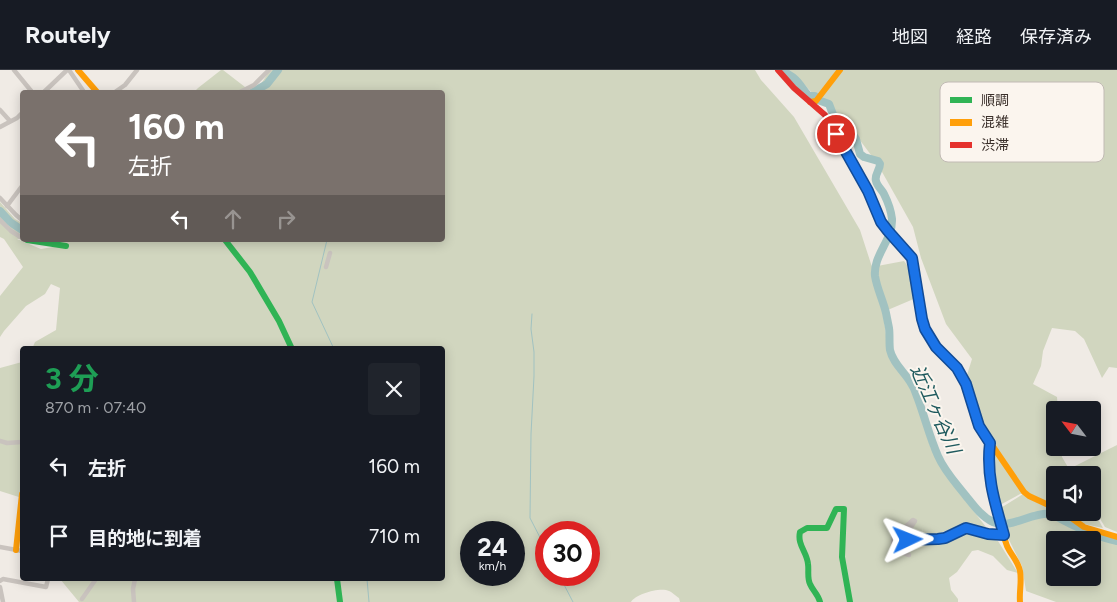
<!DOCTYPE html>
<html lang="ja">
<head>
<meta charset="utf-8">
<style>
  :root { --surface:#171b24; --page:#20242c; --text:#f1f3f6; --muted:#9ea1a6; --line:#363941 }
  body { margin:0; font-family:Figtree,"Noto Sans JP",sans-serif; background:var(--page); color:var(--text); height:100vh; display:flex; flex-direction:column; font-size:19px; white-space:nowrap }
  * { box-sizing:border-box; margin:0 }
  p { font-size:16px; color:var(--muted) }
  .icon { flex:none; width:28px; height:28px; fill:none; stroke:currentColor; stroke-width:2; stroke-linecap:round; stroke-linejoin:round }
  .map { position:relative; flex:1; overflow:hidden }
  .panel { position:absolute; left:20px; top:276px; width:425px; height:235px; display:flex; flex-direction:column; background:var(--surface); border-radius:5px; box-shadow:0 2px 12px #0003 }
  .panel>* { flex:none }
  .hud { position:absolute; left:20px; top:20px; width:425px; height:152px; border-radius:5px; box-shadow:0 2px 12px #0003; background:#7a716c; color:#fff; overflow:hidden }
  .needle { width:32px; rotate:302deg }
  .fabs { position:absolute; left:1046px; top:331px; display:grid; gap:10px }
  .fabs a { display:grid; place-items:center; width:55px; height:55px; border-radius:5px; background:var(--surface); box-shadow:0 2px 12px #0003; font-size:25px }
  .speed { position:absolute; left:460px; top:451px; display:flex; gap:10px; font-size:25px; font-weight:700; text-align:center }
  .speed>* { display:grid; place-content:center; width:65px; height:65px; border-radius:50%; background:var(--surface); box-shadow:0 2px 12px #0003; line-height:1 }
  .speed small { font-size:12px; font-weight:400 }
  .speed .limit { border:8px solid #d22; background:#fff; color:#111 }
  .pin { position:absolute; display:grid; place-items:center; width:42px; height:42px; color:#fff; margin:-21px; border:2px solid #fff; border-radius:50%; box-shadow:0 1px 5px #0007 }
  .me { position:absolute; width:55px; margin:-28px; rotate:88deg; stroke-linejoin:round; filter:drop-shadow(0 0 4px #0008) }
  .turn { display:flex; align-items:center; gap:18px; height:105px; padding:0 25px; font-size:22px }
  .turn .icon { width:65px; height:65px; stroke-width:2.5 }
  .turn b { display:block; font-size:35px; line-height:42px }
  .lanes { display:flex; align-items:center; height:48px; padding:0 25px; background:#0003; justify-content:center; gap:25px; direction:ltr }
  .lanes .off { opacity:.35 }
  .round { display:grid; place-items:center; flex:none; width:52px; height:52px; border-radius:5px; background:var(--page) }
  .headline { display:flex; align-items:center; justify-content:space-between; height:85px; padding:0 25px }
  h1 { font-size:30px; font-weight:700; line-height:38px; color:#1e9e55 }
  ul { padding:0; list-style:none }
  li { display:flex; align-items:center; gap:15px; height:70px; padding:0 25px }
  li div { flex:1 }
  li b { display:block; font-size:19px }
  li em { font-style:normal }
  header { display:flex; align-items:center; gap:30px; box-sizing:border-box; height:70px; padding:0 25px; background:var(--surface); border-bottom:1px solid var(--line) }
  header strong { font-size:24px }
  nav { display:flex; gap:28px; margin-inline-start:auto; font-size:18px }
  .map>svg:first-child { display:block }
</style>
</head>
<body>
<header>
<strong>Routely</strong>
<nav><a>地図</a><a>経路</a><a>保存済み</a></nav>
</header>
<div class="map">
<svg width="1117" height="532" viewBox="0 0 1117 532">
  <rect width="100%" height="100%" fill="#f0ebe5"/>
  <g fill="#d1d6bf" fill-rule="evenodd">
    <path d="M221 0H223L245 17 257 20 270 0H755L761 10 794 47 860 160 872 197 904 191 907 195 916 228 883 242 889 288 908 312 914 324 931 379 965 430 986 457 962 455 923 469V458L922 473 952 469 968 461 998 471 1018 503 1007 500 993 486 978 480 972 481 957 502 949 508 951 520 958 529V532H680L679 528C676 526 672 522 669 521 660 517 636 524 631 532H79L60 509H442V279H32L35 272 56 260 60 218 51 214 45 224 26 236 4 261 0 267V226L23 197 4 169 0 167V132L15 149 22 153V169H17L41 179 65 175 33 170H442V22H194L198 18ZM471 462H514V505H471ZM546 462H589V505H546Z"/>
    <path d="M785 0H1117V298L1109 297 1102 308 1084 269 1075 261 1052 258 1043 281 1041 296 1033 314 1057 327 1058 340H1055V378H1061L1062 387 1069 399 1117 375V462L1105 457 1093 437 1092 405H1055V435L1024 422 1000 435 989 374 962 321 972 289 946 254 921 188 913 157 877 93 856 65 846 48 837 44 831 39 821 25 818 28C807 19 799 6 785 0Z"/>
    <path d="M22 292V428L0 421V298Z"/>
    <path d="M1023 424 1055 441V442L1117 473V532H1056L1026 521 1022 496 1005 462 999 439ZM1055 470H1092V508H1055Z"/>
    <path d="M1093 440 1103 458 1084 454 1070 443 1092 442Z"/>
  </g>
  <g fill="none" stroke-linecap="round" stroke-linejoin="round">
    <g stroke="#a1c2c1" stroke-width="1">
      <path d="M327 170 312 232 334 279"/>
      <path d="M532 244 531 259 534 282V306L531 364 530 448 546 479"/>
      <path d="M559 505 573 532"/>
      <path d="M367 509 369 532"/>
    </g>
    <g stroke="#a1c2c1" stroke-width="8">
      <path d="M782 0C786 4 792 5 796 10 801 15 804 21 809 26H815L818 30 829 34 834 47 847 56 856 69 860 84 864 87 878 91 880 94C880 100 874 105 876 111 877 116 882 120 884 124 888 132 891 140 892 149 893 170 873 185 875 206 877 219 883 230 886 243 887 248 888 253 889 258 890 265 889 273 890 280 893 294 906 303 912 315 915 319 916 325 918 329 925 348 930 368 938 386 945 402 956 413 966 426 974 436 982 447 993 452 1011 460 1032 441 1052 444 1073 456 1093 466 1117 471"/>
      <path d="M253 22 267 14 278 0"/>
      <path d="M0 141 10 152 22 160"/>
      <path d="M52 170H53"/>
    </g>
    <g stroke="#c9c3be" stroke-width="4.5">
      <path d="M14 0 32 22"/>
      <path d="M69 0 84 22"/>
      <path d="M44 22 67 0"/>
      <path d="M115 22 125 15 137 0"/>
      <path d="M240 22 254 15 269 0"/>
      <path d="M0 40 10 51"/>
      <path d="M0 57 17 48 22 43"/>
      <path d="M0 128 16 145 22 150"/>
      <path d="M7 136 22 116"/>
      <path d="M0 150 11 161 22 168"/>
      <path d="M326 197 330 183"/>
      <path d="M0 371 7 373 22 372"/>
      <path d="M0 477 22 481"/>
      <path d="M909 485C900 482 892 480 893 468L913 450 915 451 907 463 906 468 908 470 916 469H938L945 468 966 458 988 464 1004 465"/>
      <path d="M0 511 3 509 46 517 48 509"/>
      <path d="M0 517 3 532"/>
      <path d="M82 529 96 509"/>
      <path d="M134 532 133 519 135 509"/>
    </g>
    <g stroke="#30b455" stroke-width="6">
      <path d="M27 170 66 176"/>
      <path d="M225 170 250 202 279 251 292 279"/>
      <path d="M337 509 340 532"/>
      <path d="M820 532C818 524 813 521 810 514 807 508 809 500 808 494 807 482 797 475 800 462L807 458H827L836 439H844L842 487 850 532"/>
    </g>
    <g stroke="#ff9f0a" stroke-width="6">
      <path d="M78 0 97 22"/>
      <path d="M810 32 816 31 840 0"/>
      <path d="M919 231 925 259 936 277 957 299 966 314 979 356 1024 422 1029 426 1055 438"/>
      <path d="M990 373C987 408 995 443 1007 476 1011 485 1018 491 1020 501 1022 511 1019 522 1020 532"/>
      <path d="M1063 442 1084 457 1117 467"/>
      <path d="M16 480 22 424"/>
    </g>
    <path stroke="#e5322d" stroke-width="6" d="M778 0 794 18 825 45 868 121 881 152 912 188 919 231"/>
  </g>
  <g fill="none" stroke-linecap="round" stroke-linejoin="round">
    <g stroke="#114b97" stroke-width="12">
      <path id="route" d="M836 64 868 121 881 152 888 161 912 188 922 249 925 259 936 277 957 298 966 314 979 356 990 373C986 406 995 433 1004 465L988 464 966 458 945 468 938 469 908 470"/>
    </g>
    <use href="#route" stroke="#1a73e8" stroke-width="9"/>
  </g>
  <g text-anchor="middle" stroke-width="4" stroke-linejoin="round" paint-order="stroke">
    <g font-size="19" font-style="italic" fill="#1f5a5e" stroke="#fbf5ee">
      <text transform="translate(936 339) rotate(66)" y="7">近江ヶ谷川</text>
    </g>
  </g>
  <rect x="940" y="12" width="164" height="80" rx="8" fill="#fbf5ee" stroke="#c1bab4" stroke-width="1"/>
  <rect x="950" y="27" width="22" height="6" fill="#30b455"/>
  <rect x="950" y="49" width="22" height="7" fill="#ff9f0a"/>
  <rect x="950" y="72" width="22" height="6" fill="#e5322d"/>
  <g font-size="14" fill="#3b302b">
    <text x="981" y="35">順調</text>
    <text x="981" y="57">混雑</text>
    <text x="981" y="80">渋滞</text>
  </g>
</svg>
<div class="fabs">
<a><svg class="needle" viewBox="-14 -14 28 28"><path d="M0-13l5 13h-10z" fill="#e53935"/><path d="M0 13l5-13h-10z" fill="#9ea1a6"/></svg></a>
<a><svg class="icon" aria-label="sound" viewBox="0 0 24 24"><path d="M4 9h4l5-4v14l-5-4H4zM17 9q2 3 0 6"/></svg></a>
<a><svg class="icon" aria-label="layers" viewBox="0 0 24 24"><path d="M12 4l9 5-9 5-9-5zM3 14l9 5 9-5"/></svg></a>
</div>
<div class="speed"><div>24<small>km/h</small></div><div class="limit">30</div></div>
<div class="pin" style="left:836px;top:64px;background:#d93025"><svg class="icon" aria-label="arrive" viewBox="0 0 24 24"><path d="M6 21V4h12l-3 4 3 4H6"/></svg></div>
<svg class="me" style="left:908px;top:470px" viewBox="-20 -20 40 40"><path d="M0-17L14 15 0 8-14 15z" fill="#1a73e8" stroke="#fff" stroke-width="4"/></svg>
<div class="hud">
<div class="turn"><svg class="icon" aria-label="left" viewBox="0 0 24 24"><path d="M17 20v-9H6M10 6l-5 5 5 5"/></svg><div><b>160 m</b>左折</div></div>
<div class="lanes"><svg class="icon" aria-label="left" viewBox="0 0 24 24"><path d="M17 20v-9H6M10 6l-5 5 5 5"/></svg><svg class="icon off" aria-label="ahead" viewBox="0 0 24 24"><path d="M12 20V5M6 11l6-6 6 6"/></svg><svg class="icon off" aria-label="right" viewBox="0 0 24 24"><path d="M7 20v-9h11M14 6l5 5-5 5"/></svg></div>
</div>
<section class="panel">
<div class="headline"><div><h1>3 分</h1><p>870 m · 07:40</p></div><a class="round"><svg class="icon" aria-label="close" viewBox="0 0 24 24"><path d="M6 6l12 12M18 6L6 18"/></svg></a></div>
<ul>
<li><svg class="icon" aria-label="left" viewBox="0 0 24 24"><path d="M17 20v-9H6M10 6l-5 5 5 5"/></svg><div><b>左折</b></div><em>160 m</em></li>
<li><svg class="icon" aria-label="arrive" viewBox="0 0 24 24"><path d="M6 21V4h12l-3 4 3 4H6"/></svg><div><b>目的地に到着</b></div><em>710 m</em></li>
</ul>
</section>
</div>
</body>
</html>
